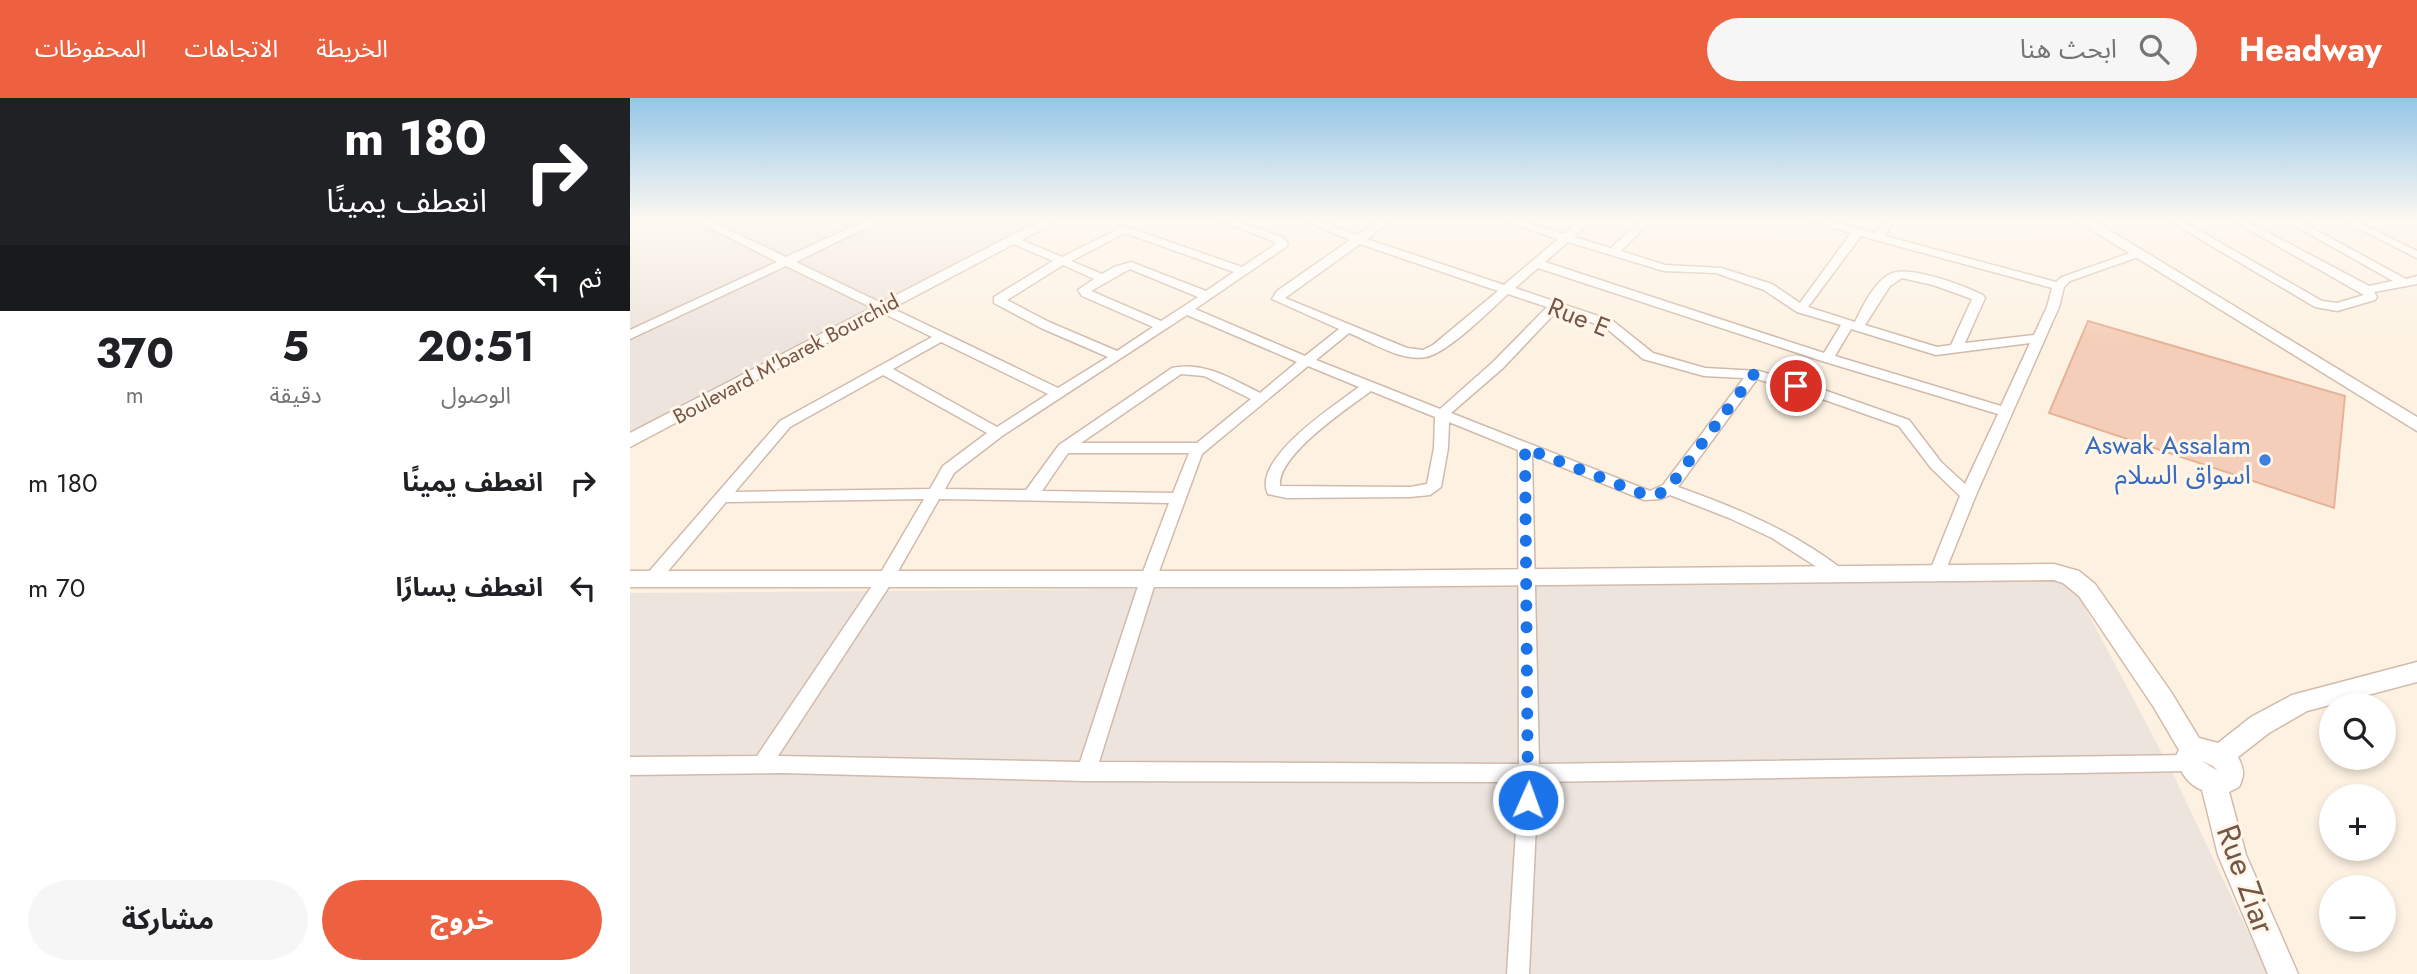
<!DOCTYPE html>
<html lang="ar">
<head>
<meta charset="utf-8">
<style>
  :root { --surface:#fff; --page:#f6f6f6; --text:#202124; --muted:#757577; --accent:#ed6141 }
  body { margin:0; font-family:Jost,"Noto Sans Arabic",sans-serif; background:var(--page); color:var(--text); direction:rtl; height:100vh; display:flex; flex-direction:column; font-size:26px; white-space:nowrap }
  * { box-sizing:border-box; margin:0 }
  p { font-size:23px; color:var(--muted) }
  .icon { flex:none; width:38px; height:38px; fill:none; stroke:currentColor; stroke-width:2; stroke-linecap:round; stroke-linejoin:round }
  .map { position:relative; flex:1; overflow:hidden; direction:ltr }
  .sheet { display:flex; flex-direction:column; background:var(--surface); width:630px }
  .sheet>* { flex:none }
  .hud { background:#202124; color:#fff; overflow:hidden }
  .fabs { position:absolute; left:1689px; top:595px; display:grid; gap:14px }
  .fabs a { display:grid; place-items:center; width:77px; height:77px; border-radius:50%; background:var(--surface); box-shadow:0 4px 10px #0003; font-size:35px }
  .pin { position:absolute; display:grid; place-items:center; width:60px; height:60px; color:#fff; margin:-30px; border:4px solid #fff; border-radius:50%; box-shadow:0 2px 7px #0007 }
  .me { position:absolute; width:77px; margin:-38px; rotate:2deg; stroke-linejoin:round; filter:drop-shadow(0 0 5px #0008) }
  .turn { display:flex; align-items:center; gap:24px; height:147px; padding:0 28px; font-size:32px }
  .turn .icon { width:91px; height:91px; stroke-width:2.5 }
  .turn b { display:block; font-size:49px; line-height:60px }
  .then { display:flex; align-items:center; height:66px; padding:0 28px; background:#0003; gap:14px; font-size:26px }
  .eta { display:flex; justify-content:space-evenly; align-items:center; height:119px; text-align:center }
  .eta b { font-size:42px; font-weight:700; line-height:49px }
  .button { display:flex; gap:14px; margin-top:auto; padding:14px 28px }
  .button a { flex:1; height:80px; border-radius:42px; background:var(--accent); color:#fff; font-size:28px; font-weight:700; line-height:80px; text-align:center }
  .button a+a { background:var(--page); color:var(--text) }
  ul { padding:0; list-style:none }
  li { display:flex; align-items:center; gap:21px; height:105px; padding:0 28px }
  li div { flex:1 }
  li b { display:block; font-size:26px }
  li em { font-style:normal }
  header { display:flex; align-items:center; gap:42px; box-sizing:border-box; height:98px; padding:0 35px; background:var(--accent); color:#fff }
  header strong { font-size:33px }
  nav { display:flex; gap:38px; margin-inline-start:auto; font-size:24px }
  .search { width:490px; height:63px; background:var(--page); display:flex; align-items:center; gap:18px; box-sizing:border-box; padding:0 24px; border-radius:38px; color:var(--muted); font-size:26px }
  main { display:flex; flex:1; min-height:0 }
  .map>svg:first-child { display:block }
</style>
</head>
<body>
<header>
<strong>Headway</strong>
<div class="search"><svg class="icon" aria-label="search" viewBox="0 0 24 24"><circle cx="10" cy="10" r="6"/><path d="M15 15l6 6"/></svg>ابحث هنا</div>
<nav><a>الخريطة</a><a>الاتجاهات</a><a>المحفوظات</a></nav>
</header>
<main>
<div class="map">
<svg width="1787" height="876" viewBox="0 0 1787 876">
  <rect width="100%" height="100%" fill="#fdf2e2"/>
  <g fill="#ece4dd">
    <path d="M0 121H407L0 338Z"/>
    <path d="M1441 483 1544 678 1638 876H0V495Z"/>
  </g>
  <path fill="#f4ceb8" stroke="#e7b398" stroke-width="2" d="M1458 223 1715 298 1704 410 1419 315Z"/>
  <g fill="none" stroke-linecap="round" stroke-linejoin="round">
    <g stroke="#d1baab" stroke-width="3">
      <g id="street">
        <path d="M63 121H76L156 159 239 121H253L166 164 428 290 478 259 411 230 364 205V199L423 163 379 144V140H387L432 159 494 128 612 169 646 146 645 144 586 121H601L654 140 658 147 656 149 565 211 675 258 709 231 642 201 647 193 720 142 671 121H685L727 137 751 121H763L737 141 874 187 928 141 867 121H883L934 136 952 121H963L944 139 981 150 1012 121H1023L991 153 1035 167 1091 170 1142 186 1170 205 1221 135 1176 121H1193L1245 135 1255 121H1265L1255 138 1426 184 1432 179 1503 154H1511V158L1440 183 1434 189 1429 209 1346 397 1313 479H1301L1299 475 1330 398 1301 370 1269 328 1181 297 1127 281 1048 389C1107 410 1163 433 1213 472L1215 476 1213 480 1207 482 1142 440 1099 420 1040 397 1031 401 1014 402 902 357 909 666 1559 657 1566 659 1569 665 1566 671 1559 673 908 684 899 876H877L889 684 456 683 153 675 0 677V659L127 658 250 476 294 401 96 404 28 485H16L14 481 16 477 150 323 302 239 156 168 0 241V232L147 164ZM495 135 604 174 576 193 501 164 484 169 472 176 441 163ZM1231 138 1422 190 1417 209 1404 237 1335 245 1355 200 1353 197C1335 188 1278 166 1260 176 1244 184 1233 208 1225 224L1178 209ZM938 144 1034 173 1086 175 1134 192 1167 214 1211 227 1194 255 915 164ZM730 146 868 193 803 247 793 252 777 250 655 200ZM433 167 464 181 448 192 452 198 523 229 487 253 419 224 377 202ZM908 170 1192 263 1368 316 1335 386 1311 364 1279 322 1191 291 1129 273 1075 270 1023 255 983 223 885 190ZM500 171 568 199 531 223 461 193ZM1272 180 1303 187 1342 201 1321 247 1307 249 1235 227 1260 188ZM878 196 917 209 863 264 810 311 686 262 719 235C741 244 772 264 796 259 818 255 860 212 878 196ZM927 213 975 229 1013 261 1074 278 1114 280 1033 387 1020 393 821 315 873 270ZM557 217 667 264 630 295C602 281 574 263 542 270L429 347 396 392 315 391 324 375 372 338ZM1221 231 1306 257 1400 245 1371 308 1205 258ZM311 244 418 296 367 329 263 271ZM678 268 729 289C705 307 621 361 638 396L657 400 780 399 800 397 811 389 818 350 819 324 888 352 889 666 469 664 527 479 572 356ZM551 276 574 278 621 301 567 345H451ZM253 277 357 335 313 368 300 391 105 394 160 329ZM741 293 805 319 804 350 797 386 780 389 650 388C647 357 717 311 741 293ZM438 355H559L543 395 412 393ZM309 401 539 405 511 479 450 664 148 658 262 484Z"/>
        <path d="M1536 121H1549L1692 203 1707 205 1734 197 1600 121H1613L1739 188 1763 183 1653 121H1666L1776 181 1787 178V186L1744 194 1747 199 1745 202 1707 213 1685 209Z"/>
        <path d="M1709 121H1722L1787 153V160Z"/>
      </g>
    </g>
    <g stroke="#d4baa8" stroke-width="3">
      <g id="secondary">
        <path d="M413 121H431L0 349V335Z"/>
        <path d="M1444 121H1461L1787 319V333Z"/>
        <path d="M1424 466 1449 473 1465 486 1541 594 1569 640 1588 645 1621 619 1662 597 1787 564V584L1677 613 1639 635 1608 659C1614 671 1615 677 1609 689L1599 694 1616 757 1668 876H1638L1588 757 1572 692C1557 686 1551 674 1545 660L1549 652 1523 608 1449 498 1433 485 1424 482 710 489H0V473H710ZM1572 663 1583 668 1588 673Z"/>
      </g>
    </g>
    <use href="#street" fill="#fff" fill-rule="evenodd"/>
    <use href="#secondary" fill="#fff" fill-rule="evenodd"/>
  </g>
  <linearGradient id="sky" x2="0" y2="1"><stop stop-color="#94c6e8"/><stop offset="0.5" stop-color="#fef9f2"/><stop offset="1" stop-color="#fef9f2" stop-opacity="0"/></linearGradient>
  <rect width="1787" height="244" fill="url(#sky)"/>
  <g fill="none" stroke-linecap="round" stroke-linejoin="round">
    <path stroke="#1a73e8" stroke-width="12" stroke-dasharray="0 21.6" d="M898 702 895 350 1013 396 1027 397 1038 391 1124 276 1166 288"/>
  </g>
  <circle fill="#3f7fe0" stroke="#fff6e9" stroke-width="2.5" cx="1635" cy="362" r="7"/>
  <g text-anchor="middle" stroke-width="6" stroke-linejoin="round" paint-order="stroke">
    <g font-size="21" fill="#765647" stroke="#fff6e9">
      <text transform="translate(156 261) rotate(-28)" y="7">Boulevard M'barek Bourchid</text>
    </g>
    <g font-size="26" fill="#765647" stroke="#fff6e9">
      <text transform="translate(949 219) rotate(22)" y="9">Rue E</text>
    </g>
    <g font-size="26" fill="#366cbe" stroke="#fff6e9" text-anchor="end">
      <text x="1621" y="356">Aswak Assalam<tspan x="1621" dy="30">اسواق السلام</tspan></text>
    </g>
    <g font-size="32" fill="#765647" stroke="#fff6e9">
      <text transform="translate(1616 781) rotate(70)" y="11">Rue Ziar</text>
    </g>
  </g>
</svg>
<div class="fabs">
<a><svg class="icon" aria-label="search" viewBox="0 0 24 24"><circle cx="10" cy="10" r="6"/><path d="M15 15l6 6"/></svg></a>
<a>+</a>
<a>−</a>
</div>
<div class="pin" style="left:1166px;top:288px;background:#d93025"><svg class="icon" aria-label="arrive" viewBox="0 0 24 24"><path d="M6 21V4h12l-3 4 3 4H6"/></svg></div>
<svg class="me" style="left:898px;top:702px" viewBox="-20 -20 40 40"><circle r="17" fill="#1a73e8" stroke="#fff" stroke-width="3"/><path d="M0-11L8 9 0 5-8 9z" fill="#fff"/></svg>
</div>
<section class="sheet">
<div class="hud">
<div class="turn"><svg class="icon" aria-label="right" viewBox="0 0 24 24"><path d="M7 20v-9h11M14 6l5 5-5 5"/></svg><div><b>180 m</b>انعطف يمينًا</div></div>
<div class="then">ثم<svg class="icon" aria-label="left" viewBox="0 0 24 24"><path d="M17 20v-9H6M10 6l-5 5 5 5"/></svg></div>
</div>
<div class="eta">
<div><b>20:51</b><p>الوصول</p></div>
<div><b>5</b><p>دقيقة</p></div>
<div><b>370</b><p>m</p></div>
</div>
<ul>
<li><svg class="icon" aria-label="right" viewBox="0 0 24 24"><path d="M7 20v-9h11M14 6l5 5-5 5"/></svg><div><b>انعطف يمينًا</b></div><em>180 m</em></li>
<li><svg class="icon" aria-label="left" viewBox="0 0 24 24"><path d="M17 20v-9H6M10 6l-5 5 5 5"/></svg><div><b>انعطف يسارًا</b></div><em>70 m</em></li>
</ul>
<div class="button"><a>خروج</a><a>مشاركة</a></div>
</section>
</main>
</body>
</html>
